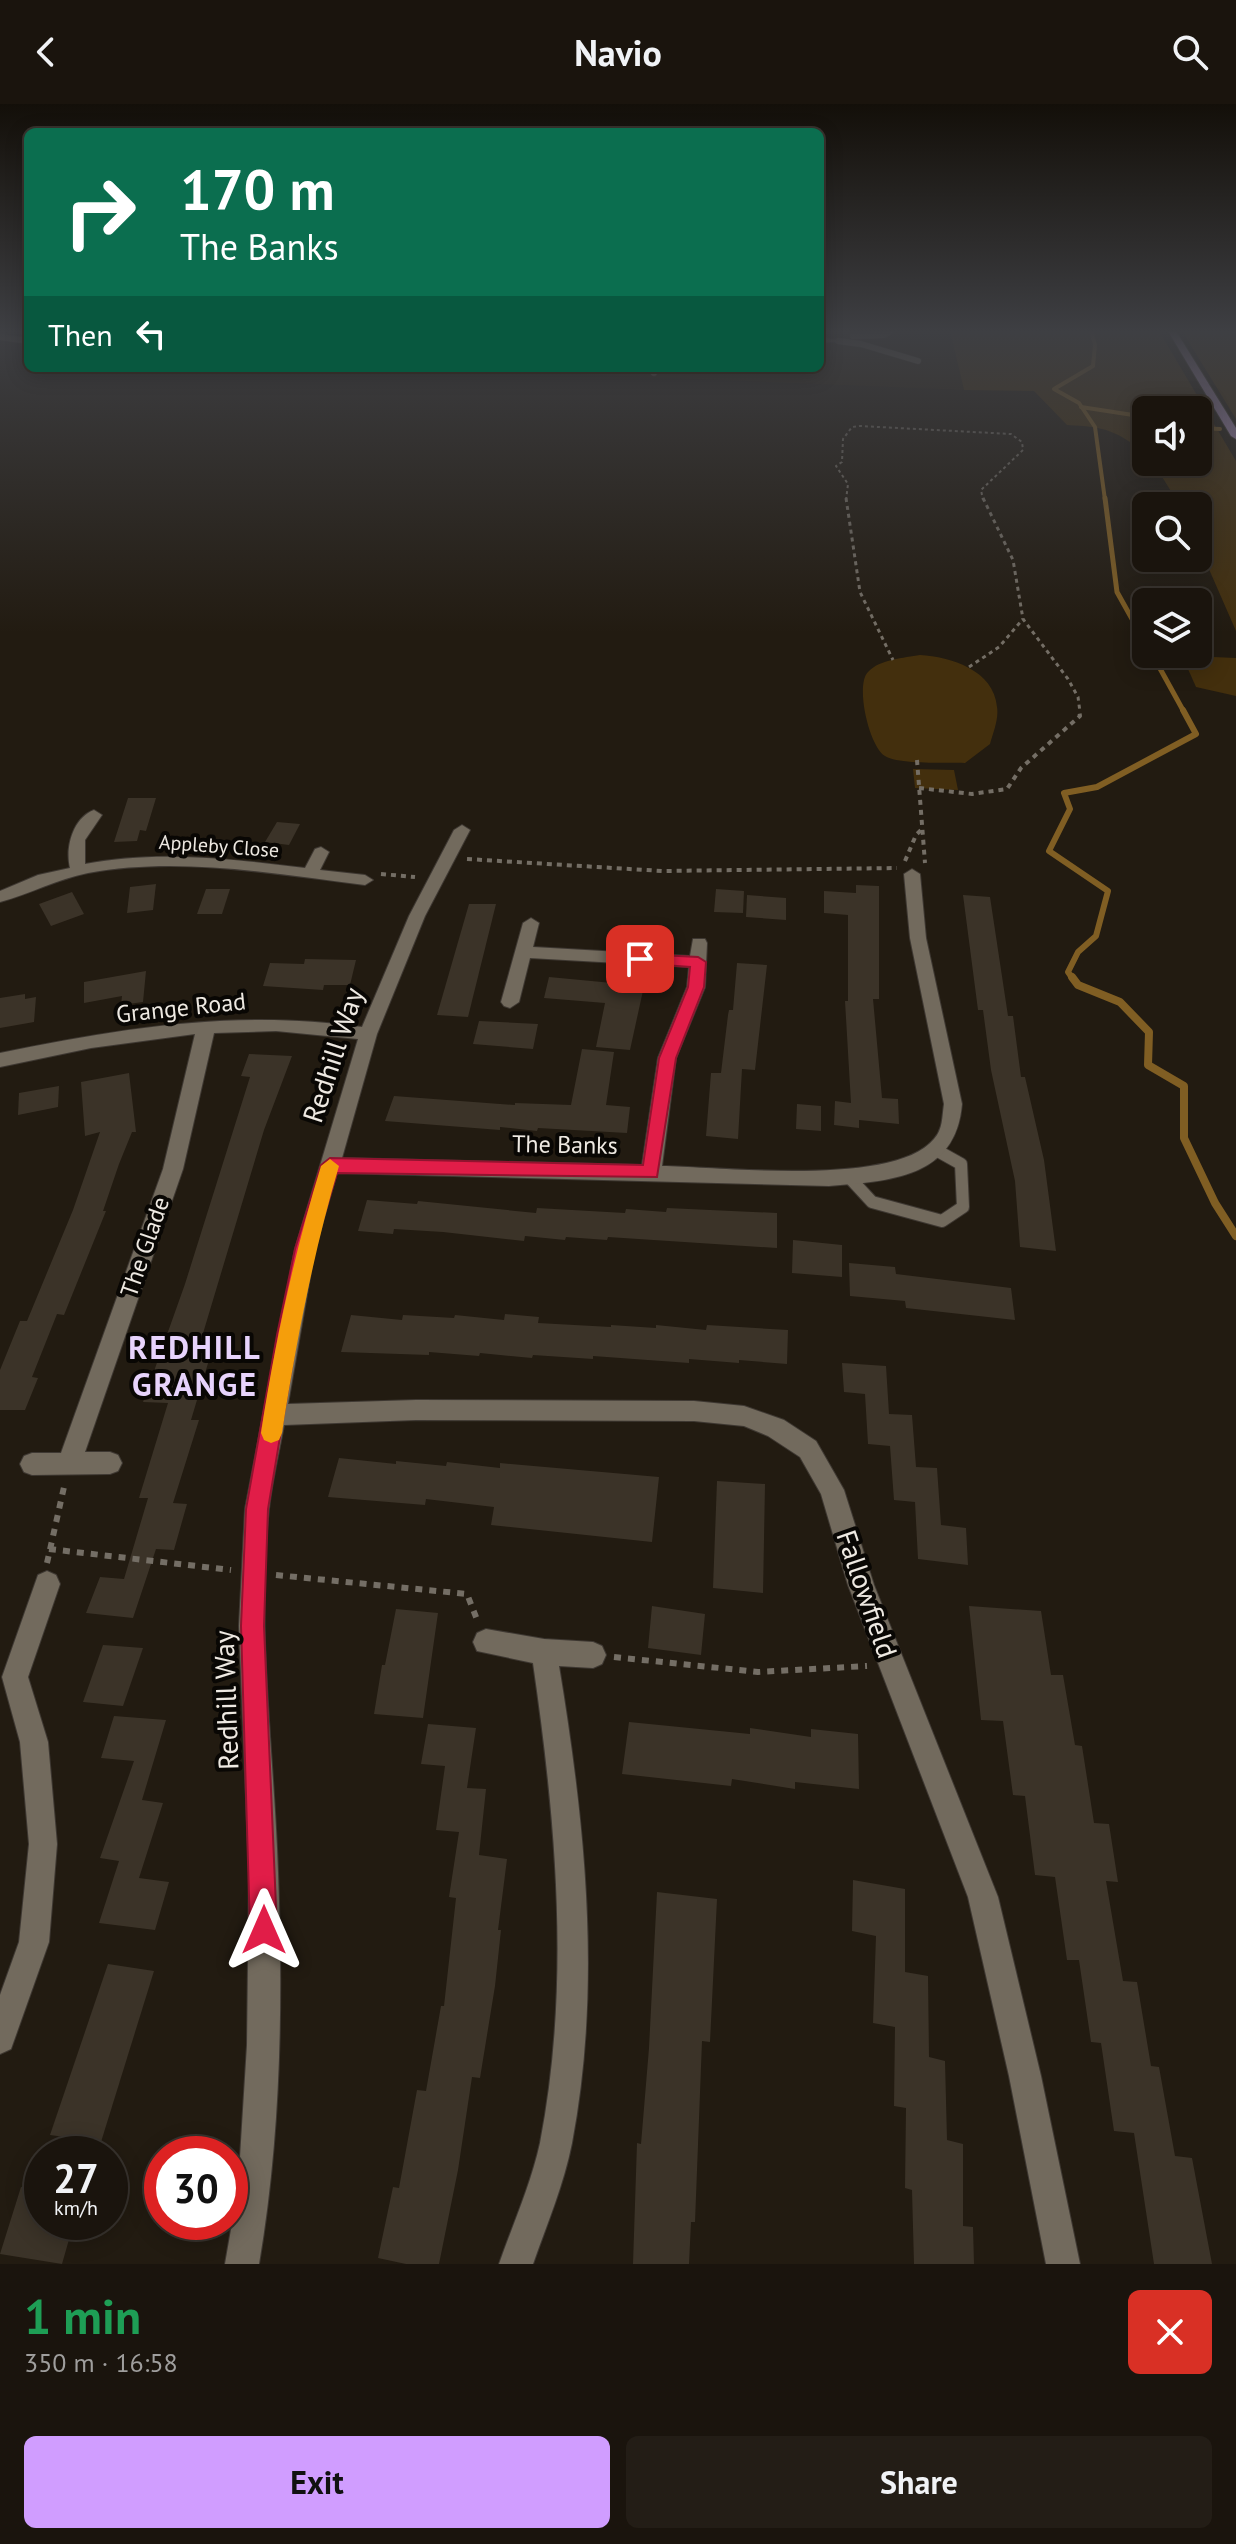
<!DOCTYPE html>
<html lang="en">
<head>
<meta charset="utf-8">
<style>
  :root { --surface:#1a140d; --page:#231d16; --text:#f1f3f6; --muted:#9f9e9d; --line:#38332e; --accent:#d09dff }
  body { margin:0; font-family:"PT Sans",sans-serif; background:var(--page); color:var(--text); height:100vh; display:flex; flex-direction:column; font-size:30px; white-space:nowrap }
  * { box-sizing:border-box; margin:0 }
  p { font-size:26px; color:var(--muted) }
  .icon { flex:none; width:44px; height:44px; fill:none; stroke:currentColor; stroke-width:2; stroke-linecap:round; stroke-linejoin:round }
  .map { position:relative; height:2160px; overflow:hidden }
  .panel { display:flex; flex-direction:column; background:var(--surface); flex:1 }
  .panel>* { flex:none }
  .banner { position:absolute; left:24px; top:24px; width:800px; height:244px; border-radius:12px; box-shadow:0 4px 20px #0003,0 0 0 2px var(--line); background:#0b6e4f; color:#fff; overflow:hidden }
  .fabs { position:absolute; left:1132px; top:292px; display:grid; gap:16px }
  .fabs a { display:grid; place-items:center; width:80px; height:80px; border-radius:12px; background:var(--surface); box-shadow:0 4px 20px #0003,0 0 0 2px var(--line); font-size:40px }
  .speed { position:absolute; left:24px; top:2032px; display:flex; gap:16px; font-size:40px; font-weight:700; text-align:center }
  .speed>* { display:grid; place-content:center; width:104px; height:104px; border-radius:50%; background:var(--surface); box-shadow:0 4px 20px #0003,0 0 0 2px var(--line); line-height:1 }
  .speed small { font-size:20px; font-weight:400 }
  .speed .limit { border:12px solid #d22; background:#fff; color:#111 }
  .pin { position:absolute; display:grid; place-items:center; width:68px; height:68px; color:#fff; margin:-34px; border-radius:16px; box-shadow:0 4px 12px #0006 }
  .me { position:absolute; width:88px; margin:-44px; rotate:0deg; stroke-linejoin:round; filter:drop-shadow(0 0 6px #0008) }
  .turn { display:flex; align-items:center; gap:28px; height:168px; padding:0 24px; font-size:36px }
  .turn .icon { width:104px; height:104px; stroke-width:2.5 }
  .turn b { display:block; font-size:56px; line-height:68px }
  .then { display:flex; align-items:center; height:76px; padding:0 24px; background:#0003; gap:16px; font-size:30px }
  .round { display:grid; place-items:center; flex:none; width:84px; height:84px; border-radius:12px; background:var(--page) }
  .headline { display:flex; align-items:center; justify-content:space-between; height:136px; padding:0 24px }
  h1 { font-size:48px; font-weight:800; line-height:60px; color:#1e9e55 }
  .cta { display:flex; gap:16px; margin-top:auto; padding:16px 24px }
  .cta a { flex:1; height:92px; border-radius:12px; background:var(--accent); color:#111; font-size:32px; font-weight:800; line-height:92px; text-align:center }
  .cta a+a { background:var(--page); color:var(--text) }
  header { display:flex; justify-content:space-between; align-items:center; height:104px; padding:0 24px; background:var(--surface); font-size:36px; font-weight:800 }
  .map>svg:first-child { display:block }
</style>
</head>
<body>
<header><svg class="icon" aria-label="back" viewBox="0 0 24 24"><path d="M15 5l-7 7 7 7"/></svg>Navio<svg class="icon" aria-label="search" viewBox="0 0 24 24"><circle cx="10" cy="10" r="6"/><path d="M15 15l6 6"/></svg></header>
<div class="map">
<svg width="1236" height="2160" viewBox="0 0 1236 2160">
  <rect width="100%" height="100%" fill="#221b11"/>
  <path fill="#2a200f" d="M820 227H950L964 286 429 264H820Z"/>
  <g fill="#432f0d">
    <path d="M950 227H1159L1236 357V527L1198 440V402H1180L1153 358H1198V306H1146V350C1116 326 1105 323 1067 321L1034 287 964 286Z"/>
    <path d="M1182 227H1236V315Z"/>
    <path d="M920 551C951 553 994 566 997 603 999 615 993 629 990 640L965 659C946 658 900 661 885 652 869 642 855 581 868 568 880 555 904 554 920 551Z"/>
    <path d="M1213 553 1236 554V592L1196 583 1188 565 1189 556Z"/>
    <path d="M913 665 954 666 958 686 915 684Z"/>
  </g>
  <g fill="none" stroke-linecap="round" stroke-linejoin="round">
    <g stroke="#805e23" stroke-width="4">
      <path d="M1091 227 1095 241 1093 262 1054 285 1079 299 1095 323 1105 396"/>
      <path d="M1081 303 1146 313"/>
      <path d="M1198 324 1220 325"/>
    </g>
    <g stroke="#805e23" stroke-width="5">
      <path d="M1105 394 1117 488 1146 540"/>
      <path d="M1152 550 1184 608"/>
    </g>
    <path stroke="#805e23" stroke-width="6" d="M1073 875 1068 868 1078 848 1096 832 1108 787 1049 747 1070 705 1064 689 1097 683 1196 630 1183 606"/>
    <path stroke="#805e23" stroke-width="8" d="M1072 873 1078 881 1120 898 1149 928 1148 961 1184 982V1034L1215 1099 1236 1132"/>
  </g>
  <g fill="#3b3328">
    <path d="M128 694H156L146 727 140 726 137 737 114 738Z"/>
    <path d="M277 718 300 720 289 741 265 738Z"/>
    <path d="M156 780 153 806 127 809 130 783Z"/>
    <path d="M856 781 879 782V895H873L882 994 898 995 899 1020 859 1016V1024L834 1021 835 997 851 999 845 897H848V811L824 809V787L856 789Z"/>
    <path d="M206 785H230L222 810H197Z"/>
    <path d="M716 785 744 787 743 809 714 808Z"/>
    <path d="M72 788 84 810 51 822 39 800Z"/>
    <path d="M747 791 786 794V816L746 813Z"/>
    <path d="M963 791 990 793 1008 912H1013L1021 973H1025L1044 1056 1056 1147 1020 1143 1015 1077 991 966 983 906H978Z"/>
    <path d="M469 800H496L468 913 437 911Z"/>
    <path d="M305 855 356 856 350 881H324L323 886 263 882 270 859 304 860Z"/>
    <path d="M737 859 767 861 755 966 742 965 738 1035 706 1032 711 969H721L728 911 729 906H733Z"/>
    <path d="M146 867 143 898 121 901 122 892 84 899V878Z"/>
    <path d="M549 873 644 882 630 946 596 943 605 899 544 894Z"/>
    <path d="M25 890V895L36 893 34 918 0 924V894Z"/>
    <path d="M479 917 538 920 533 945 473 940Z"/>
    <path d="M582 945 614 948 606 1001 630 1003 627 1029 538 1024 537 1027 500 1023V1026L385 1017 394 992 515 1001V999L571 1001Z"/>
    <path d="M249 950 292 952 264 1026 201 1236H215L191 1316H199L173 1399 187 1400 174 1446 156 1445 133 1514 86 1509 100 1473 124 1475 148 1394H139L168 1299 143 1298 185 1180 250 973 241 972Z"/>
    <path d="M129 969 136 1028H132L119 1060 103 1107H106L64 1211 57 1210 32 1273 38 1274 25 1306H0V1266L20 1217H27L73 1106 100 1028 85 1032 81 978Z"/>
    <path d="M59 982 58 1003 18 1011 19 989Z"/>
    <path d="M797 1000 821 1002V1027L796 1025Z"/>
    <path d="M367 1096 417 1100 418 1097 536 1109 537 1104 625 1109 626 1105 666 1108 667 1104 777 1109V1144L608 1133 607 1136 566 1133 565 1136 525 1132 524 1137 443 1128 394 1125 393 1130 358 1127Z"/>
    <path d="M793 1136 842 1141V1173L792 1169Z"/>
    <path d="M849 1159 895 1163 896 1170 1011 1184 1015 1216 906 1204 905 1197 850 1192Z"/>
    <path d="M505 1210 539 1213 538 1219 611 1223V1221L656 1224V1221L706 1226 707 1221 788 1226 787 1260 739 1256V1259L689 1255V1259L593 1252V1255L533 1251 532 1254 480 1249 479 1252 429 1248V1251L341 1248 351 1211 402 1216 403 1211 454 1214 455 1211 504 1216Z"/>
    <path d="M842 1259 886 1262 889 1310 912 1311 916 1363 937 1364 941 1421 966 1424 968 1461 918 1455 915 1398 894 1396 890 1342 868 1340 865 1290 844 1288Z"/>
    <path d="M339 1354 396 1360V1357L446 1362 447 1358 500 1364V1359L659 1373 652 1438 491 1421 494 1403 426 1395 425 1401 328 1393Z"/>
    <path d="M717 1377 765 1380 763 1489 713 1484Z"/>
    <path d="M652 1502 705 1510 701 1551 648 1544Z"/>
    <path d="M969 1502 1041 1507 1051 1571H1063L1075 1641 1082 1642 1094 1719 1109 1720 1118 1778 1106 1777 1123 1877 1137 1878 1151 1962 1159 1963 1175 2052 1192 2054 1212 2160H1154L1134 2029 1114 2027 1101 1939 1091 1938 1079 1856H1067L1055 1773 1035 1771 1025 1692 1013 1691 1003 1617 981 1616Z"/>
    <path d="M396 1505 438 1509 423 1614 374 1610 382 1561H385Z"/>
    <path d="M103 1541 143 1544 123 1602 83 1598Z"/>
    <path d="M114 1612 166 1616 142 1696 163 1699 139 1774 169 1778 155 1826 99 1819 119 1757 100 1754 134 1657 101 1654Z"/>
    <path d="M629 1618 750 1630V1624L811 1633V1625L858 1630 859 1685 795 1678V1685L732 1675 731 1682 622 1670Z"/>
    <path d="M428 1620 476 1624 467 1684 486 1685 479 1751 507 1755 498 1826H501L495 1882 480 1974 472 1973 458 2066 439 2160H406L378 2154 393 2083 399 2084 417 1986 426 1987 441 1902H444L456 1794 449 1793 459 1728 436 1726 445 1662 421 1660Z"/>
    <path d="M853 1776 905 1785V1868L928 1872 929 1953 945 1957 947 2036 963 2040V2122L973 2123 974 2160H914L912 2086 905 2084 906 2004 894 2002 895 1923 873 1919 876 1832 852 1827Z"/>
    <path d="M657 1788 717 1795 710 1938 702 1937 695 2118H691L689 2160H633L637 2039 641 2040 649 1944Z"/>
    <path d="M108 1860 154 1867 101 2038 50 2031Z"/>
    <path d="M21 2083 42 2086V2118H74L62 2160 0 2150Z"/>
  </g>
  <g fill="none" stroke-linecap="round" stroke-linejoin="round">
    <g stroke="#3e3832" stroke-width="7">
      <g id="lane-far1">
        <path d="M853 232 884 231 891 227"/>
        <path d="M0 233 28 237"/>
        <path d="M838 237 861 240 918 257"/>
        <path d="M654 269 655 264"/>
      </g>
    </g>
    <g stroke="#3e3832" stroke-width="14">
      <path id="lane" d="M848 1072 872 1098 942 1117 963 1103 961 1060 936 1046"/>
    </g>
    <g stroke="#3e3832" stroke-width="2">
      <g id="street">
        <path d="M820 233 842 237 820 239Z"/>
        <path d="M94 706 102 711 85 736V760C158 746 232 755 305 764L315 745 321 743 329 748 320 766 365 771 373 776 365 781C275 770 179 752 88 769 57 775 30 790 0 798V787L38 771 70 764C65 743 73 714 94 706Z"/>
        <path d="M462 721 470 726 425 812 377 930 342 1054 642 1061 658 954 687 883 689 863 530 854 519 898 510 904 504 902 501 898 523 819 531 814 539 819 533 843 690 852 693 835H705L707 839 705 883 676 954 662 1062C722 1063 895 1083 934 1035 943 1025 942 1013 944 1000L910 834 904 770 912 765 920 770 926 834 962 1000C956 1074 890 1077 829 1082L337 1069 315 1145 288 1300 416 1296 694 1297 744 1302 784 1316 816 1337 844 1386 874 1481 998 1793 1041 1972 1080 2160H1046L1009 1972 968 1793 848 1481 821 1390 800 1353 768 1332 744 1322 694 1317 416 1316 284 1321C279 1349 272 1377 269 1405 256 1525 274 1647 278 1768 283 1898 281 2031 259 2160H225L238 2085 247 1941 249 1769 239 1522 245 1405 295 1145 358 935 276 927 214 929 183 1065 85 1348H110L118 1351 122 1359 118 1367 110 1370 32 1371 24 1368 20 1360 24 1352 32 1349H61L163 1065 195 930 91 944 0 963V949C121 924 239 905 362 923L409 812 454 726Z"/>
        <path d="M47 1467 56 1471 60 1480 28 1573 48 1638 57 1740 49 1838 11 1945 0 1950V1891L19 1838 29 1740 20 1638 2 1573 38 1471Z"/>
        <path d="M486 1525 544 1535 593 1538 602 1542 606 1551 602 1560 593 1564 559 1562C585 1719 602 1881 572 2039 564 2080 547 2120 533 2160H499C513 2120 531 2080 540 2039 571 1880 556 1717 533 1559L477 1547 473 1538 477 1529Z"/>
      </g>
    </g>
    <g stroke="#3e3832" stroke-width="2">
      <path id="primary" d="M1168 227H1176L1236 324V335L1231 332Z"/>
    </g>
    <g stroke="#746e65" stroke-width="2" stroke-dasharray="3 3" stroke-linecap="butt">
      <path d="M1232 227 1236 230"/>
      <path d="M846 396 848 380 836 362 842 358 843 335 852 323 860 322 1011 330 1022 338 1023 346 981 386 983 396"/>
    </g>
    <g stroke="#746e65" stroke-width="3" stroke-dasharray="4 4" stroke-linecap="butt">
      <path d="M846 394 860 488 893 556"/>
      <path d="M983 394 1013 456 1023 515 1068 575 1078 593 1080 608"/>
      <path d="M969 563 999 543 1023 515"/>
    </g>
    <g stroke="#746e65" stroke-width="4" stroke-dasharray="5 5" stroke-linecap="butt">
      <path d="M917 656 925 759"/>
      <path d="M919 684 972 690 1007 685 1021 664 1080 612 1079 606"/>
      <path d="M467 755 662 767 897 764"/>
      <path d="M905 757 916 731 923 724"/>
      <path d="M381 770 415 773"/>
    </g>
    <g stroke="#746e65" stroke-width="6" stroke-dasharray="7 7" stroke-linecap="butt">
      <path d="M49 1445 231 1466"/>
      <path d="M47 1459 64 1383"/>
      <path d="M276 1471 467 1490 478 1518"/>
      <path d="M614 1553 758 1568 867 1562"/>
    </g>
    <use href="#lane-far1" stroke="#726a5d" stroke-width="6"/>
    <use href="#lane" stroke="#726a5d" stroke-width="12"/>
    <use href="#street" fill="#726a5d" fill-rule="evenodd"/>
    <use href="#primary" fill="#aa8fb9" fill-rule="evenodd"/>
  </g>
  <linearGradient id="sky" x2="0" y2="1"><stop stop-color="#130f09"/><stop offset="0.43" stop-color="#3e3f43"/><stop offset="1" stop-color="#3e3f43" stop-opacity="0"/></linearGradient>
  <rect width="1236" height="529" fill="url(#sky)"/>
  <path fill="#e11d48" stroke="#92132f" stroke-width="2" d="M640 850 698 853 706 858 704 883 676 954 657 1073 337 1069 314 1145 297 1231 268 1405 264 1522 277 1826 273 1836 264 1840 254 1836 250 1826 241 1522 246 1405 277 1231 295 1145 321 1061 330 1054 643 1061 659 954 688 883 690 863 635 859 633 855Z"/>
  <path fill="#f59e0b" d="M330 1055 339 1062C313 1151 296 1238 282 1329L279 1336 271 1339 264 1336 261 1329C275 1238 294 1150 321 1062Z"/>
  <g text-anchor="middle" stroke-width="8" stroke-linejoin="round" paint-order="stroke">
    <g font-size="20" fill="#eee9e2" stroke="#090704">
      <text transform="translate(219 742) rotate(4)" y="7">Appleby Close</text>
    </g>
    <g font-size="24" fill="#eee9e2" stroke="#090704">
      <text transform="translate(181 904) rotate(-6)" y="8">Grange Road</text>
      <text transform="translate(565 1041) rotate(1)" y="8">The Banks</text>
      <text transform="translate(145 1143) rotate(-71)" y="8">The Glade</text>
    </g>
    <g font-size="28" fill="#eee9e2" stroke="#090704">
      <text transform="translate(333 951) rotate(-72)" y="10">Redhill Way</text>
      <text transform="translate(867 1490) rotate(71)" y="10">Fallowfield</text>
      <text transform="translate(226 1596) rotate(-92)" y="10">Redhill Way</text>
    </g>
    <g font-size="32" font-weight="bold" letter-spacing="2" fill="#e7d3fc" stroke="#090704">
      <text x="195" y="1255">REDHILL<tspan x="195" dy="37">GRANGE</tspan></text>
    </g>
  </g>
</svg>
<div class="fabs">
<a><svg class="icon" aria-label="sound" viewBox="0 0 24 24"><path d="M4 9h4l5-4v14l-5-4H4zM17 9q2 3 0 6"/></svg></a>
<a><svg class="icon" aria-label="search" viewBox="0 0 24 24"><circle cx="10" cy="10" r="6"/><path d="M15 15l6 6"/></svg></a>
<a><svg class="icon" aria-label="layers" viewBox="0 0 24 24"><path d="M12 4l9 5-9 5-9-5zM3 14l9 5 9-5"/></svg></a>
</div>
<div class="speed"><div>27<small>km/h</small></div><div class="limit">30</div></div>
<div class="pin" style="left:640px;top:855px;background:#d93025"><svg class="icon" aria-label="arrive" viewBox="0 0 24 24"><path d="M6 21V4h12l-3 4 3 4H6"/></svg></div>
<svg class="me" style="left:264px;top:1826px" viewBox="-20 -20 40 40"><path d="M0-17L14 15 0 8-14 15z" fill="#e11d48" stroke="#fff" stroke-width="4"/></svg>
<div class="banner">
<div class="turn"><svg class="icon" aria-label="right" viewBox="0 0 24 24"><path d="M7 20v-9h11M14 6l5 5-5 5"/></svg><div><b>170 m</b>The Banks</div></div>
<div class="then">Then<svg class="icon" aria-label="left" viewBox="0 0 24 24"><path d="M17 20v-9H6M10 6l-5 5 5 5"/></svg></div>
</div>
</div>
<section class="panel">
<div class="headline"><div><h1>1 min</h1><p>350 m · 16:58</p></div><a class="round" style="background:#d93025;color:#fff"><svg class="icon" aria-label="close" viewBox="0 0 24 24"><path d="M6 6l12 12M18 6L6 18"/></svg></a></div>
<div class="cta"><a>Exit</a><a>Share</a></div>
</section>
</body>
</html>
